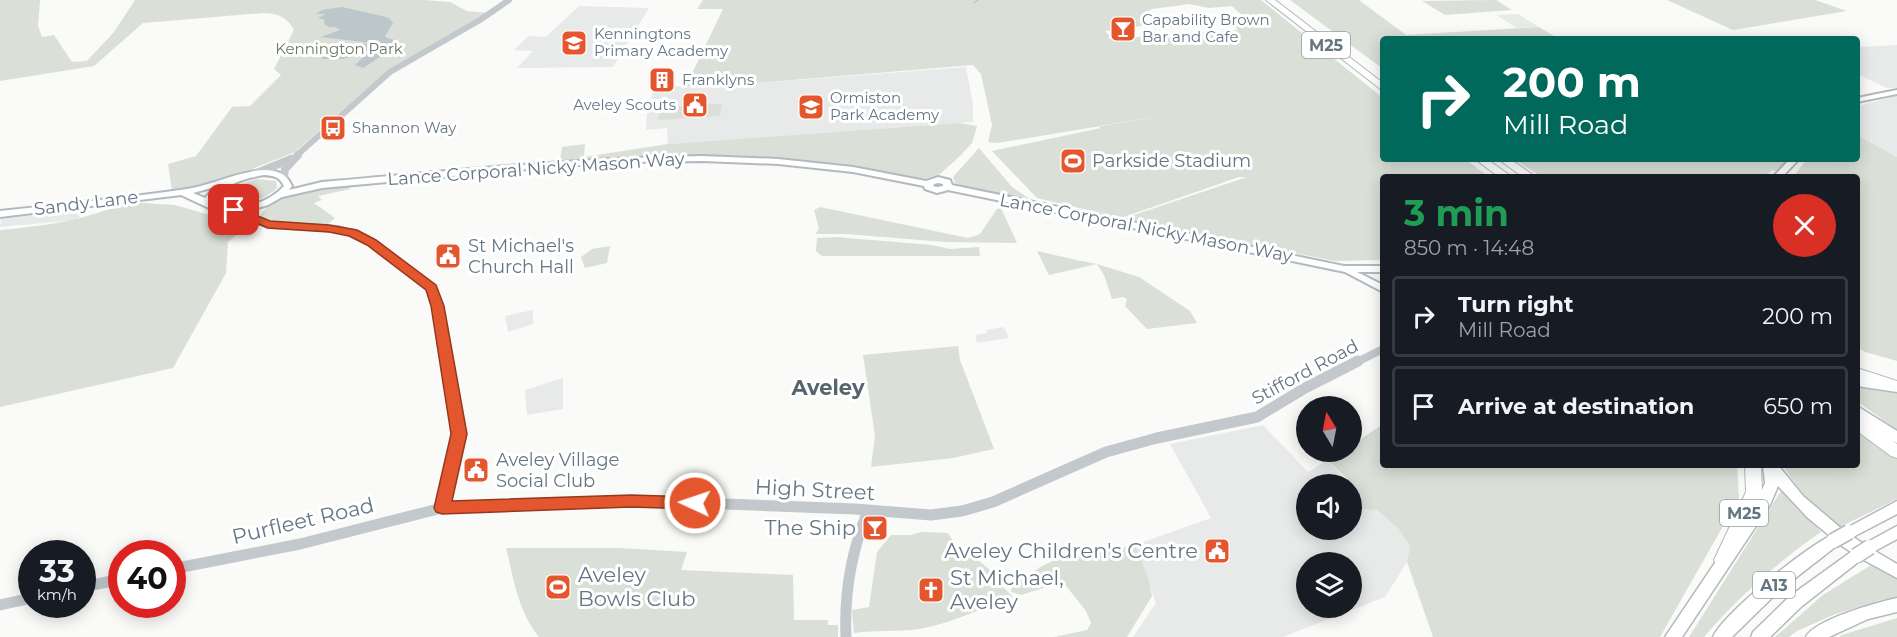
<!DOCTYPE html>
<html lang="en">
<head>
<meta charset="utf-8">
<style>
  :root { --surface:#171b24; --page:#20242c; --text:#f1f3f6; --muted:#9ea1a6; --line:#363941 }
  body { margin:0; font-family:Montserrat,sans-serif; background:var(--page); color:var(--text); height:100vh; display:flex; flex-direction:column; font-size:22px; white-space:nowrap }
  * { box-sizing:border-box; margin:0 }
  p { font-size:20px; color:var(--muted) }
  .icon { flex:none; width:33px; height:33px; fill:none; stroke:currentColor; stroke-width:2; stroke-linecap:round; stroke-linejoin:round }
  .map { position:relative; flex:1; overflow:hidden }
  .details { position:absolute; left:1380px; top:174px; width:480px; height:294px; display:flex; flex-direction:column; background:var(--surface); border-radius:6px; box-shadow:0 3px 15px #0003 }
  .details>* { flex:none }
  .top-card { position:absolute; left:1380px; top:36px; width:480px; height:126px; border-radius:6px; box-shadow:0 3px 15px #0003; background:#00695c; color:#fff; overflow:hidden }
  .needle { width:39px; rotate:350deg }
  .fabs { position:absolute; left:1296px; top:396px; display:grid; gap:12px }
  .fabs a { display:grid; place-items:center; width:66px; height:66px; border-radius:50%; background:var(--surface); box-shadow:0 3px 15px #0003; font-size:30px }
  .speed { position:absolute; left:18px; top:540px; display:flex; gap:12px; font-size:30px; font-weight:700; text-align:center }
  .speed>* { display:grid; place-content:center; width:78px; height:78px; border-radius:50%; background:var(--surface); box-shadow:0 3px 15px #0003; line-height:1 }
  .speed small { font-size:15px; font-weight:400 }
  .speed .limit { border:9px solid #d22; background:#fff; color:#111 }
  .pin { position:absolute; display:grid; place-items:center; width:51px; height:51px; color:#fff; margin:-26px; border-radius:12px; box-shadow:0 3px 9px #0006 }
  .me { position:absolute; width:66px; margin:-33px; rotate:273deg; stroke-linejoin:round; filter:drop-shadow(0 0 4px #0008) }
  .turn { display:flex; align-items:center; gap:21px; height:126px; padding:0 24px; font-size:27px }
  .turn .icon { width:78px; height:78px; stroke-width:2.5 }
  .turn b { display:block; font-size:42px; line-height:51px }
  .round { display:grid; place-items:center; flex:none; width:63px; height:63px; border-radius:32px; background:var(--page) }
  .overview { display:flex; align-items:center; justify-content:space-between; height:102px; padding:0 24px }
  h1 { font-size:36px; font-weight:700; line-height:45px; color:#1e9e55 }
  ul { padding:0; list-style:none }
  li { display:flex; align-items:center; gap:18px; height:81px; margin:0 12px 9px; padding:0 12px; border:3px solid var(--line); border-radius:6px }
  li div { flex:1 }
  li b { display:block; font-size:22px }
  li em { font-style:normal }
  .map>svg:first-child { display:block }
</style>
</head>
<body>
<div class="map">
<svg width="1897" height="637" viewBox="0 0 1897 637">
  <rect width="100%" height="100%" fill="#fafaf8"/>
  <g fill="#e8e9e9" fill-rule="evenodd">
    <path d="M579 6 649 8 613 67 517 68 533 51 514 50 529 36 546 37Z"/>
    <path d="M1518 14 1539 27 1517 28 1496 15Z"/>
    <path d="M1897 45V88H1887L1857 74V47Z"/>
    <path d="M966 67 973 104V122L668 144 667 128 646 130 647 110 655 86H719Z"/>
    <path d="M1897 96V157L1857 135V106Z"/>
    <path d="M85 209 77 220 0 227 1 219Z"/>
    <path d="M533 310V324L508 332 505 316Z"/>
    <path d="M1004 327 1009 338 977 343 975 335 987 333 986 330Z"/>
    <path d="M563 378V409L527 415 525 390Z"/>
    <path d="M1263 425 1308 472 1328 460 1349 484H1306V530H1352V489L1361 509 1377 510 1398 528 1410 546 1407 562 1385 597 1283 637H1133L1156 603 1135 545 1211 518 1170 444ZM1306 562H1352V608H1306Z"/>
  </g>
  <g fill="#dadfd7" fill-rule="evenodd">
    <path d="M0 0H40L38 26 42 37 54 35 72 62 87 61 114 32 135 0H424L450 2 467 11 488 13 386 72 295 152 224 180 196 187 172 190 168 164 196 156 232 107 250 106 281 75 274 69 294 30C287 17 278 13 263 13L143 23 94 66 0 81Z"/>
    <path d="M703 0H1261L1383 98V159H1465L1489 177H1383V260L1335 261 1122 219 1247 177H1239L1121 218 1037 198 992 151 1101 128 1098 126 1168 115 997 143 988 142 992 125 981 74 973 65 719 86H686L723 9H697ZM1189 4 1209 8 1232 6 1248 21 1231 23 1238 30 1109 39V35L1105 31 1142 26V15L1152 9Z"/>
    <path d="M1290 0H1359L1406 35 1539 27 1559 39H1383V69Z"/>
    <path d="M1496 0 1512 10 1445 15 1422 1Z"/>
    <path d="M1667 0H1815L1847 11 1733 30Z"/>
    <path d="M722 104 720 116 658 120 661 107Z"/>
    <path d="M959 123 977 126 972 143 960 156 940 174 924 179 847 166 748 156 673 155 509 166 560 160 562 147 585 144 584 157 668 144Z"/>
    <path d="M1857 135 1897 157V361L1865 352 1857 347V177H1793L1807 159H1857Z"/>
    <path d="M979 148 1012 187 1030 199 1029 201 983 192 955 183 953 177Z"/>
    <path d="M1514 159H1787L1776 172 1773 170 1763 177H1542Z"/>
    <path d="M256 179 276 181 277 188C265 200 239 209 224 198V195L231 187Z"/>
    <path d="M348 184 350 189 318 196 322 200 314 203 335 218 327 225 266 221 261 215C274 190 323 188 348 184Z"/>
    <path d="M125 202 175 205 247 226 228 242 226 273 173 368 0 407V230C43 226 86 221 125 202Z"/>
    <path d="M820 207 968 238 980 234 997 209 1001 208 1017 243 945 242 846 234H815L819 229 814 210Z"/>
    <path d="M835 237 932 245 950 249 979 247 980 256H822L816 251 817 238Z"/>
    <path d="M610 246 607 263 585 268 581 257 592 249Z"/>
    <path d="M1037 251 1081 261 1073 263 1082 261 1097 264 1139 277 1190 311 1197 323 1147 329 1125 306 1127 299 1123 297 1112 299 1104 275 1097 264 1049 275Z"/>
    <path d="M958 346 960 360 994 449 953 458 871 467 875 436 863 355Z"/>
    <path d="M1857 386 1897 391V430L1857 401Z"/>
    <path d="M1383 424V465H1737L1739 498 1660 637H1433L1407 562 1410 546 1398 528 1377 510 1361 509 1352 484 1328 460 1342 452H1352V445Z"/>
    <path d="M1857 430 1897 459V499L1840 527 1803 494 1782 465H1857Z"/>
    <path d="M1781 491 1821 532C1778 562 1738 597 1704 637H1689Z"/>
    <path d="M921 532 948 533 957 547 968 551 1001 580 1000 584 1013 597C982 607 952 624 919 629 898 632 876 630 854 633L852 610 869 607 877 552 891 535H911Z"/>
    <path d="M1135 545 1148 577 1152 596 1127 637H1054L1087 630 1091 623 1086 611 1063 582 1021 595 1011 592 1012 586 1042 566 1055 560Z"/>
    <path d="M506 548H620L687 552 681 570 793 575 794 620H828V625H838V637H539C518 611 514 580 506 548Z"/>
    <path d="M1871 565 1897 579V597L1880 600 1833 615 1797 631 1789 637H1775L1823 595Z"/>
    <path d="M1897 618V637H1839L1842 635Z"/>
  </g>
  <path fill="#bbc7cb" d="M342 7 382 16 389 18 393 23 385 36 387 38 395 40C387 53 376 60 363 68L355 65 371 50 343 59H321L326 54C337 60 339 56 348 49L339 46 341 45 372 43 321 37 340 30 335 27H329L324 24 325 20 318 18 326 14H316L322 10Z"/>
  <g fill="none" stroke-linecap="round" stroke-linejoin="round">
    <path stroke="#bbc7cb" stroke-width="1.5" d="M974 3 978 0"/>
    <g stroke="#b3babf" stroke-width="4">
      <g id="secondary">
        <path d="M1897 90V94L1857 102V98Z"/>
        <path d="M702 156 778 159 853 167 926 181 938 177 950 180 952 185 1344 266H1383V272H1357L1383 285V292L1345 272 948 190 937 193 925 189 924 186 853 172 778 164 702 161 626 162 550 167 322 188 282 197 268 205 243 212H223L211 209 181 195 0 217V211C62 204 125 198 187 189 213 185 237 172 263 170 277 170 286 173 292 186L289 190 322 182C449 171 575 158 702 156ZM264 175C274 176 279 176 284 186 267 205 234 213 211 202 223 185 244 178 264 175ZM938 183 943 184V186L937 187 933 186 934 184ZM215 187 205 198 193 193Z"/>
        <path d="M1790 159H1799L1782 177H1773Z"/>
      </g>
    </g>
    <g stroke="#b4b9bd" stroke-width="3">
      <g id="trunk">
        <path d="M1857 378 1897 384V392L1857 386Z"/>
        <path d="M1857 406 1897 431V443L1892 441 1857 417Z"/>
        <path d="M1763 465H1778L1803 496 1843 530 1897 501V514L1853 537 1864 544 1897 526V539L1875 551 1897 564V578L1862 559 1802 606 1770 637H1751L1753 632 1790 596 1851 552 1839 544 1780 590 1732 637H1713C1724 613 1804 549 1830 536L1808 518 1778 486 1770 505 1682 637H1665L1758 499 1765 483Z"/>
        <path d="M1897 598V612L1868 619 1829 637H1806C1814 620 1878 602 1897 598Z"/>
      </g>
    </g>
    <g stroke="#b4b9bd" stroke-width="2">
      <g id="motorway">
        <path d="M1266 0H1275L1383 83V91Z"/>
        <path d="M1475 159H1487L1512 177H1499Z"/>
        <path d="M1498 159H1510L1536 177H1523Z"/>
        <path d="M1857 368 1897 381V391L1857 378Z"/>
        <path d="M1857 418 1862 419 1897 444V458L1891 456 1857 431Z"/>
        <path d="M1745 465H1761L1762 492 1732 560 1729 565 1723 567 1717 565 1714 560 1746 492Z"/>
      </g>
    </g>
    <path stroke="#c3c8cc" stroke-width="6" d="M296 156 390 72 480 20 509 0"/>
    <g stroke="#c3c8cc" stroke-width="8">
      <path d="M254 174 291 159"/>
      <path d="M284 176 285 169 298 155"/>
      <path d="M234 210 268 225 339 229 364 238 432 288 438 306 447 363"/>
      <path d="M1355 363 1383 349"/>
    </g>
    <g stroke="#c3c8cc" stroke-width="11">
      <path d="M442 508 459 434 447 361"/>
      <path d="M172 569 300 544 442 508 647 501 855 509 931 515 962 511 993 502 1106 452 1157 438 1257 417 1305 388 1358 361"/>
      <path d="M82 587 122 579"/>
      <path d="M0 605 32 598"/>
      <path d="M846 637C844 593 851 552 868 511"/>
    </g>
    <use href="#secondary" fill="#fff" fill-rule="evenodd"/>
    <use href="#trunk" fill="#fff" fill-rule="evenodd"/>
    <use href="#motorway" fill="#fff" fill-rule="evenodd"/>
    <g stroke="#b4b9bd" stroke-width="17" stroke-linecap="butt">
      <g id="trunk-bridge">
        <path d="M1833 541 1849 532"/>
        <path d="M1856 556 1870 547"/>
      </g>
    </g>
    <use href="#trunk-bridge" stroke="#fff" stroke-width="14"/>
  </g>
  <path fill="#e4572e" stroke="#94391e" stroke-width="1.5" d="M234 206 270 221 329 225 357 230 376 240 436 285 444 306 467 434 452 501 631 495 695 497 701 498 704 503 701 507 695 509 631 507 442 514 436 512 434 508 451 434 431 306 426 290 367 245 349 236 329 232 268 228 230 212V207Z"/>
  <defs>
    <g id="bar-square" transform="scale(1.35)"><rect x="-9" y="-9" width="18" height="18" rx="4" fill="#e4572e" stroke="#fff"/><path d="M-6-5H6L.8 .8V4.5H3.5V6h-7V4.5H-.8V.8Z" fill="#fff"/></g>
    <g id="school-square" transform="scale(1.35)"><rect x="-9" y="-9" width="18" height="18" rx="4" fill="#e4572e" stroke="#fff"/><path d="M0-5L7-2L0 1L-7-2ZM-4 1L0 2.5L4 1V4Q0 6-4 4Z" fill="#fff"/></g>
    <g id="building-square" transform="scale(1.35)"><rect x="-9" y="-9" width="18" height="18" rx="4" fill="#e4572e" stroke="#fff"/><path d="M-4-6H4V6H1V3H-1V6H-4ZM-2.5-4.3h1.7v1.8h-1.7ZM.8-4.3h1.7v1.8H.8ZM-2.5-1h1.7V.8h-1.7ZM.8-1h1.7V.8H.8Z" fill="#fff"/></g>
    <g id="civic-square" transform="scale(1.35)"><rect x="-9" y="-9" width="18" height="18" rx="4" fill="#e4572e" stroke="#fff"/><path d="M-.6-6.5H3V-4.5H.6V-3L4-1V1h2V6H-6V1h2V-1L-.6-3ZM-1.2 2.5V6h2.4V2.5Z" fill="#fff"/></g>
    <g id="bus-square" transform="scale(1.35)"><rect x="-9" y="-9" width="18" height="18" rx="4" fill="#e4572e" stroke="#fff"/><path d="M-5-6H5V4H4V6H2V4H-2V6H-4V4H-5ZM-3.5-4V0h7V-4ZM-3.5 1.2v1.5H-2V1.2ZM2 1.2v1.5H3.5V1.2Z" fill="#fff"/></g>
    <g id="stadium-square" transform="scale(1.35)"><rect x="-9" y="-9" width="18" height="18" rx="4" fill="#e4572e" stroke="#fff"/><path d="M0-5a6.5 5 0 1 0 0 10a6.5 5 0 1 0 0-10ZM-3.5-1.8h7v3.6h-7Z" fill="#fff"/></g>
    <g id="church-square" transform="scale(1.35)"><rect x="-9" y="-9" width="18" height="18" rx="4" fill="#e4572e" stroke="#fff"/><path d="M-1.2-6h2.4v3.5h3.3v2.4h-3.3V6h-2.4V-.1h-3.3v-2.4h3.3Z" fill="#fff"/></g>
  </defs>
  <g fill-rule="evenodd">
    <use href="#bar-square" x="1123" y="29"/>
    <use href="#school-square" x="574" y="43"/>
    <use href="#building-square" x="662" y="80"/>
    <use href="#civic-square" x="695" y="105"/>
    <use href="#school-square" x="811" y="107"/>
    <use href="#bus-square" x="333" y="128"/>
    <use href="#stadium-square" x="1073" y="161"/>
    <use href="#civic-square" x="448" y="256"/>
    <use href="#civic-square" x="476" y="470"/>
    <use href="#bar-square" x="875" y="528"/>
    <use href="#civic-square" x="1217" y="551"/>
    <use href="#stadium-square" x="558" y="587"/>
    <use href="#church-square" x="931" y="590"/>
  </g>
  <g text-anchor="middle" stroke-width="6" stroke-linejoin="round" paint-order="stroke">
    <g font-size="15" fill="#657683" stroke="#fff" text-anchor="start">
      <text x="1142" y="25">Capability Brown<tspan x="1142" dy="17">Bar and Cafe</tspan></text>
      <text x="594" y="39">Kenningtons<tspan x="594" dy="17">Primary Academy</tspan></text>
      <text x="682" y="85">Franklyns</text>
      <text x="830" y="103">Ormiston<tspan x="830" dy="17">Park Academy</tspan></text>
      <text x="676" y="110" text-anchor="end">Aveley Scouts</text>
      <text x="352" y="133">Shannon Way</text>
    </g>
    <g font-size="15" fill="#687a64" stroke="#fff">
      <text x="339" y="54">Kennington Park</text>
    </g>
    <g fill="#fff" stroke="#939fa8" stroke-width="1.5">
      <rect x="1302" y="32" width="48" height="26" rx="4.5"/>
      <rect x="1720" y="500" width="48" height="26" rx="4.5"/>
      <rect x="1753" y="572" width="42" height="26" rx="4.5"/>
    </g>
    <g font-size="16" font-weight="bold" fill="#657683">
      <text x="1326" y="51">M25</text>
      <text x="1744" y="519">M25</text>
      <text x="1774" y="591">A13</text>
    </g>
    <g font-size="18" fill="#657683" stroke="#fff" text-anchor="start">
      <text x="1092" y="167">Parkside Stadium</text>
      <text x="468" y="252">St Michael's<tspan x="468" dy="21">Church Hall</tspan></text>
      <text x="496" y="466">Aveley Village<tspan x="496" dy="21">Social Club</tspan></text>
    </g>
    <g font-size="18" fill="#657683" stroke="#fff">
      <text transform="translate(536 169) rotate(-4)" y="6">Lance Corporal Nicky Mason Way</text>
      <text transform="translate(86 203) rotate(-7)" y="6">Sandy Lane</text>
      <text transform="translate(1146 228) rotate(11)" y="6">Lance Corporal Nicky Mason Way</text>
      <text transform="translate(1305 372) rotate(-28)" y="6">Stifford Road</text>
    </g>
    <g font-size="21" font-weight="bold" fill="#57646e" stroke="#fff">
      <text x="828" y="395">Aveley</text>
    </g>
    <g font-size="21" fill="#657683" stroke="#fff">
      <text transform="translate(815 490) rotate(3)" y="7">High Street</text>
      <text transform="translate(303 521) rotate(-13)" y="7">Purfleet Road</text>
    </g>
    <g font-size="21" fill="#657683" stroke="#fff" text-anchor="end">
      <text x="856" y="535">The Ship</text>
      <text x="1198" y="558">Aveley Children's Centre</text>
      <text x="578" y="582" text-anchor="start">Aveley<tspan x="578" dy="24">Bowls Club</tspan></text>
      <text x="950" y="585" text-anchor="start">St Michael,<tspan x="950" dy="24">Aveley</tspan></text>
    </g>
  </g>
</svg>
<div class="fabs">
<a><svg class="needle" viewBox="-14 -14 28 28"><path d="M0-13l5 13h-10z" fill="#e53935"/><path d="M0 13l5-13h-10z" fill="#9ea1a6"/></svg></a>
<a><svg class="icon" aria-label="sound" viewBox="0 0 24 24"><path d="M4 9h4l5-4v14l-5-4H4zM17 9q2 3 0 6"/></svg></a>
<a><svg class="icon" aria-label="layers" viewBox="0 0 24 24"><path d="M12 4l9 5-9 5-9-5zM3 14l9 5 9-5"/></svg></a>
</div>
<div class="speed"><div>33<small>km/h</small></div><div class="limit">40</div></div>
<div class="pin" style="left:234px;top:210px;background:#d93025"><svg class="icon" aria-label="arrive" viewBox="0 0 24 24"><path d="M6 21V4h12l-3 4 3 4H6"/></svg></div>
<svg class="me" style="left:695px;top:503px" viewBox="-20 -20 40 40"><circle r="17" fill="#e4572e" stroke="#fff" stroke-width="3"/><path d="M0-11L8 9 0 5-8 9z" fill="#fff"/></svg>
<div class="top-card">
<div class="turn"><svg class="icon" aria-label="right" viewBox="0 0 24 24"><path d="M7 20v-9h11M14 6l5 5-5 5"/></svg><div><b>200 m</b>Mill Road</div></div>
</div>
<section class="details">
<div class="overview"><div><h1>3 min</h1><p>850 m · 14:48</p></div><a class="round" style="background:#d93025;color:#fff"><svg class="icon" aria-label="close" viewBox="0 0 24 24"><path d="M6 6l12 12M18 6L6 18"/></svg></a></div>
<ul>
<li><svg class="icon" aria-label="right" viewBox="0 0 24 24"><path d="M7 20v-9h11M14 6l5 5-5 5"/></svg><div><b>Turn right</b><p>Mill Road</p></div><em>200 m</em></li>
<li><svg class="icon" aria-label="arrive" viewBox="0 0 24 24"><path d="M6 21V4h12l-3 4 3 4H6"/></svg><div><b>Arrive at destination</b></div><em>650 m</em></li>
</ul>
</section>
</div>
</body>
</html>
